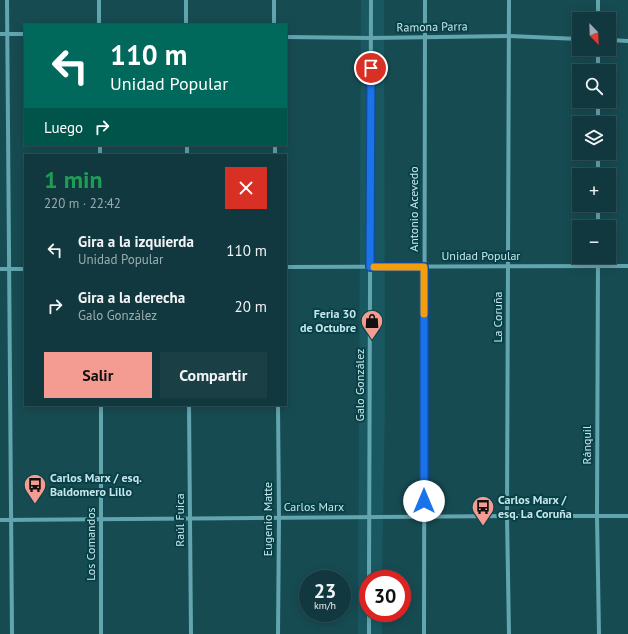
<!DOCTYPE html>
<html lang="es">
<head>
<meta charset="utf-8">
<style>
  :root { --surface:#11383e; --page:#1a3f45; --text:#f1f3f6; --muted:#9cacb0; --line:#305258; --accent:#f59c92 }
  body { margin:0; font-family:"PT Sans",sans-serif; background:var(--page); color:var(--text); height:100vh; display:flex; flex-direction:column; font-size:15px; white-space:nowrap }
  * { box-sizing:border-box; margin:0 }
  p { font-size:13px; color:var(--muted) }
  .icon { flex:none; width:22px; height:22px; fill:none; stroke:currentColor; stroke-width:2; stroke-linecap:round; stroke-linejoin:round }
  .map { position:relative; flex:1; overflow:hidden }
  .details { position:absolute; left:24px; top:154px; width:263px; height:252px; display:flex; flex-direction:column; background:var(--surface); border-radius:0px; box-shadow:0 2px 10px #0003,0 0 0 1px var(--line) }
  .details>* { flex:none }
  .banner { position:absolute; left:24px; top:24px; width:263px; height:122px; border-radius:0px; box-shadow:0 2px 10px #0003,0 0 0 1px var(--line); background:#00695c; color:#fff; overflow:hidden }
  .needle { width:26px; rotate:157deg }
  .tools { position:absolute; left:572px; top:12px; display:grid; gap:8px }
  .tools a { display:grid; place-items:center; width:44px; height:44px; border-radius:0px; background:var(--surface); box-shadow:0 2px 10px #0003,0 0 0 1px var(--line); font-size:20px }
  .speed { position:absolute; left:299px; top:570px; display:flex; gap:8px; font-size:20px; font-weight:700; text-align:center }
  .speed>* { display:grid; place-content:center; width:52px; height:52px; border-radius:50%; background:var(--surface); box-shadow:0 2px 10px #0003,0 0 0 1px var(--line); line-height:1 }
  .speed small { font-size:10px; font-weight:400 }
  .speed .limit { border:6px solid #d22; background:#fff; color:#111 }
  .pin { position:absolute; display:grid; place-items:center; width:34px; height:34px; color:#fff; margin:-17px; border:2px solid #fff; border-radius:50%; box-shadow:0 1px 4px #0007 }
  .me { position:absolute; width:44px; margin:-22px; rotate:0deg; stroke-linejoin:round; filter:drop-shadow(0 0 3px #0008) }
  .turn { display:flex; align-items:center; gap:14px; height:84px; padding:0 20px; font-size:18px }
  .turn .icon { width:52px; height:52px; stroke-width:2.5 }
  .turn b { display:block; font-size:28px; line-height:34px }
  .then { display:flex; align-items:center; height:38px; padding:0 20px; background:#0003; gap:8px; font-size:15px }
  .round { display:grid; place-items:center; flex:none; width:42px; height:42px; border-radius:0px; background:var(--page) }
  .head { display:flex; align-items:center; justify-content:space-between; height:68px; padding:0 20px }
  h1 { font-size:24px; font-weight:700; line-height:30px; color:#1e9e55 }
  .action { display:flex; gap:8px; margin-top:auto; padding:8px 20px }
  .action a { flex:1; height:46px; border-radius:0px; background:var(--accent); color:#111; font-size:16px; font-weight:700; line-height:46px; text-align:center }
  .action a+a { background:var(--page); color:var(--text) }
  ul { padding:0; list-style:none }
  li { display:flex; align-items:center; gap:12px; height:56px; padding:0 20px }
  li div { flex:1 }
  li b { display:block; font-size:15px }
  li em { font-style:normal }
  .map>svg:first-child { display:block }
</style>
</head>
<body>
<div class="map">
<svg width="628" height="634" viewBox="0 0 628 634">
  <rect width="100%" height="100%" fill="#174b52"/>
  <path fill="#195860" d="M361 0H384L385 399 382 579H368V613H382V634H358Z"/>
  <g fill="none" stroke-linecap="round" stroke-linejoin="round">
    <g stroke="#63a5af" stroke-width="4">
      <path d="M7 0 12 634"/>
      <path d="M99 0V25"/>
      <path d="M186 0V25"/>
      <path d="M274 0V25"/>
      <path d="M598 19V0"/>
      <path d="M0 34H25"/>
      <path d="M286 37 371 38 509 36 579 39"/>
      <path d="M609 40 628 41"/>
      <path d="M598 71V49"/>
      <path d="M598 123V101"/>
      <path d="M100 145V155"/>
      <path d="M187 145V155"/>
      <path d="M275 145V155"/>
      <path d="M598 175V153"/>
      <path d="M598 227V205"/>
      <path d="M598 257 597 516 599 634"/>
      <path d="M286 267 628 266"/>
      <path d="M0 269H25"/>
      <path d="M101 405V634"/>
      <path d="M189 405 191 634"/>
      <path d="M0 520 507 516H628"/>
      <path d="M369 579 371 0"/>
      <path d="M278 634 279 517 278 405"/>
      <path d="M369 634V613"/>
      <path d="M424 634 425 0"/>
      <path d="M509 634 507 516 509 0"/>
    </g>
  </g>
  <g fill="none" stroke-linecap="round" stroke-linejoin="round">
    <g stroke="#114b97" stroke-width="10">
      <path id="route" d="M371 68 370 267H424V501"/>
    </g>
    <use href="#route" stroke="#1a73e8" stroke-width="7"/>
    <path stroke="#f59e0b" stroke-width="7" d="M374 267H424V314"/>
  </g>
  <defs>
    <g id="shop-pin" transform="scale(1.15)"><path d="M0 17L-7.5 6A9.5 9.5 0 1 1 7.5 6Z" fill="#f59c92" stroke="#074147"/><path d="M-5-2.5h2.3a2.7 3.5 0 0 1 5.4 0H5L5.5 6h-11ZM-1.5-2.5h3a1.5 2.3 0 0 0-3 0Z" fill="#111"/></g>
    <g id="bus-pin" transform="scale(1.15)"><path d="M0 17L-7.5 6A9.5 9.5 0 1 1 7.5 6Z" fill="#f59c92" stroke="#074147"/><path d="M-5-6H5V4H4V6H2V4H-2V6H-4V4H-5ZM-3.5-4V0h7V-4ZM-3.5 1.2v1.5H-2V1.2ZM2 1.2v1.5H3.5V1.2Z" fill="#111"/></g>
  </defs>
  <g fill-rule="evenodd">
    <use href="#shop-pin" x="372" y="321"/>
    <use href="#bus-pin" x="35" y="485"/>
    <use href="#bus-pin" x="483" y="507"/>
  </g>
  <g text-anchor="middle" stroke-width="4" stroke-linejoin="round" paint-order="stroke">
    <g font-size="12" fill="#c6e6eb" stroke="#074147">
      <text transform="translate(432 27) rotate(-1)" y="4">Ramona Parra</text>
      <text transform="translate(414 209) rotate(-90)" y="4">Antonio Acevedo</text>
      <text x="481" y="260">Unidad Popular</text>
      <text transform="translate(498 317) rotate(-90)" y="4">La Coruña</text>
      <text transform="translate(360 385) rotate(-90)" y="4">Galo González</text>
      <text transform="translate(587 445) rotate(-90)" y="4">Ránquil</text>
      <text x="314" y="511">Carlos Marx</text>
      <text transform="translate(268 519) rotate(-90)" y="4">Eugenio Matte</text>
      <text transform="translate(180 520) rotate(-90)" y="4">Raúl Fuica</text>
      <text transform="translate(91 544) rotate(-90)" y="4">Los Comandos</text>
    </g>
    <g font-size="12" font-weight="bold" fill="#c6e6eb" stroke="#074147" text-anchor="start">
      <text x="356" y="318" text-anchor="end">Feria 30<tspan x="356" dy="14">de Octubre</tspan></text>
      <text x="50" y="482">Carlos Marx / esq.<tspan x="50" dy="14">Baldomero Lillo</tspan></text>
      <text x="498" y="504">Carlos Marx /<tspan x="498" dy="14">esq. La Coruña</tspan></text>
    </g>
  </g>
</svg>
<div class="tools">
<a><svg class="needle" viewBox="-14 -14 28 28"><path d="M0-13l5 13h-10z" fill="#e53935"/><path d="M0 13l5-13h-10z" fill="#9cacb0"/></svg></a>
<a><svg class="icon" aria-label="search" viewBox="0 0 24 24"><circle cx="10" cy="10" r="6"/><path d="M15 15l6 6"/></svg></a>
<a><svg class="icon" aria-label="layers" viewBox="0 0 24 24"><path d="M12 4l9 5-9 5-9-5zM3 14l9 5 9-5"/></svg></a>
<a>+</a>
<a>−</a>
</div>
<div class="speed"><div>23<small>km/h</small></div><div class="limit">30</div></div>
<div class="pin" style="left:371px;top:68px;background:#d93025"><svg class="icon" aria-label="arrive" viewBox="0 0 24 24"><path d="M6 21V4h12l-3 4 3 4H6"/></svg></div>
<svg class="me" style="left:424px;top:501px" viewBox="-20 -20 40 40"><circle r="19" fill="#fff"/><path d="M0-13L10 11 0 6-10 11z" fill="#1a73e8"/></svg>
<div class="banner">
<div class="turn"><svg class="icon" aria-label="left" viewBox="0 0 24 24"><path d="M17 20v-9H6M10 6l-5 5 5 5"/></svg><div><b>110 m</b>Unidad Popular</div></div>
<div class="then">Luego<svg class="icon" aria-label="right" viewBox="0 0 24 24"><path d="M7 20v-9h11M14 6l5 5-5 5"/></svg></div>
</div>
<section class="details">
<div class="head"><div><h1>1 min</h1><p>220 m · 22:42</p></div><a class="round" style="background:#d93025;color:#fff"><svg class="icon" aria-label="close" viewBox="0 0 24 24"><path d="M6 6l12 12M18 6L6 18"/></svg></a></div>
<ul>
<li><svg class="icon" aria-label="left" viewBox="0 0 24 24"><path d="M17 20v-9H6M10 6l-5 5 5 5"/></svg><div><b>Gira a la izquierda</b><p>Unidad Popular</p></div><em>110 m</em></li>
<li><svg class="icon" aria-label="right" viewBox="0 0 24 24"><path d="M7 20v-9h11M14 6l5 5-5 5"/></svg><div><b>Gira a la derecha</b><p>Galo González</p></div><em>20 m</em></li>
</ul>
<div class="action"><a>Salir</a><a>Compartir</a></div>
</section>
</div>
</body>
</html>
